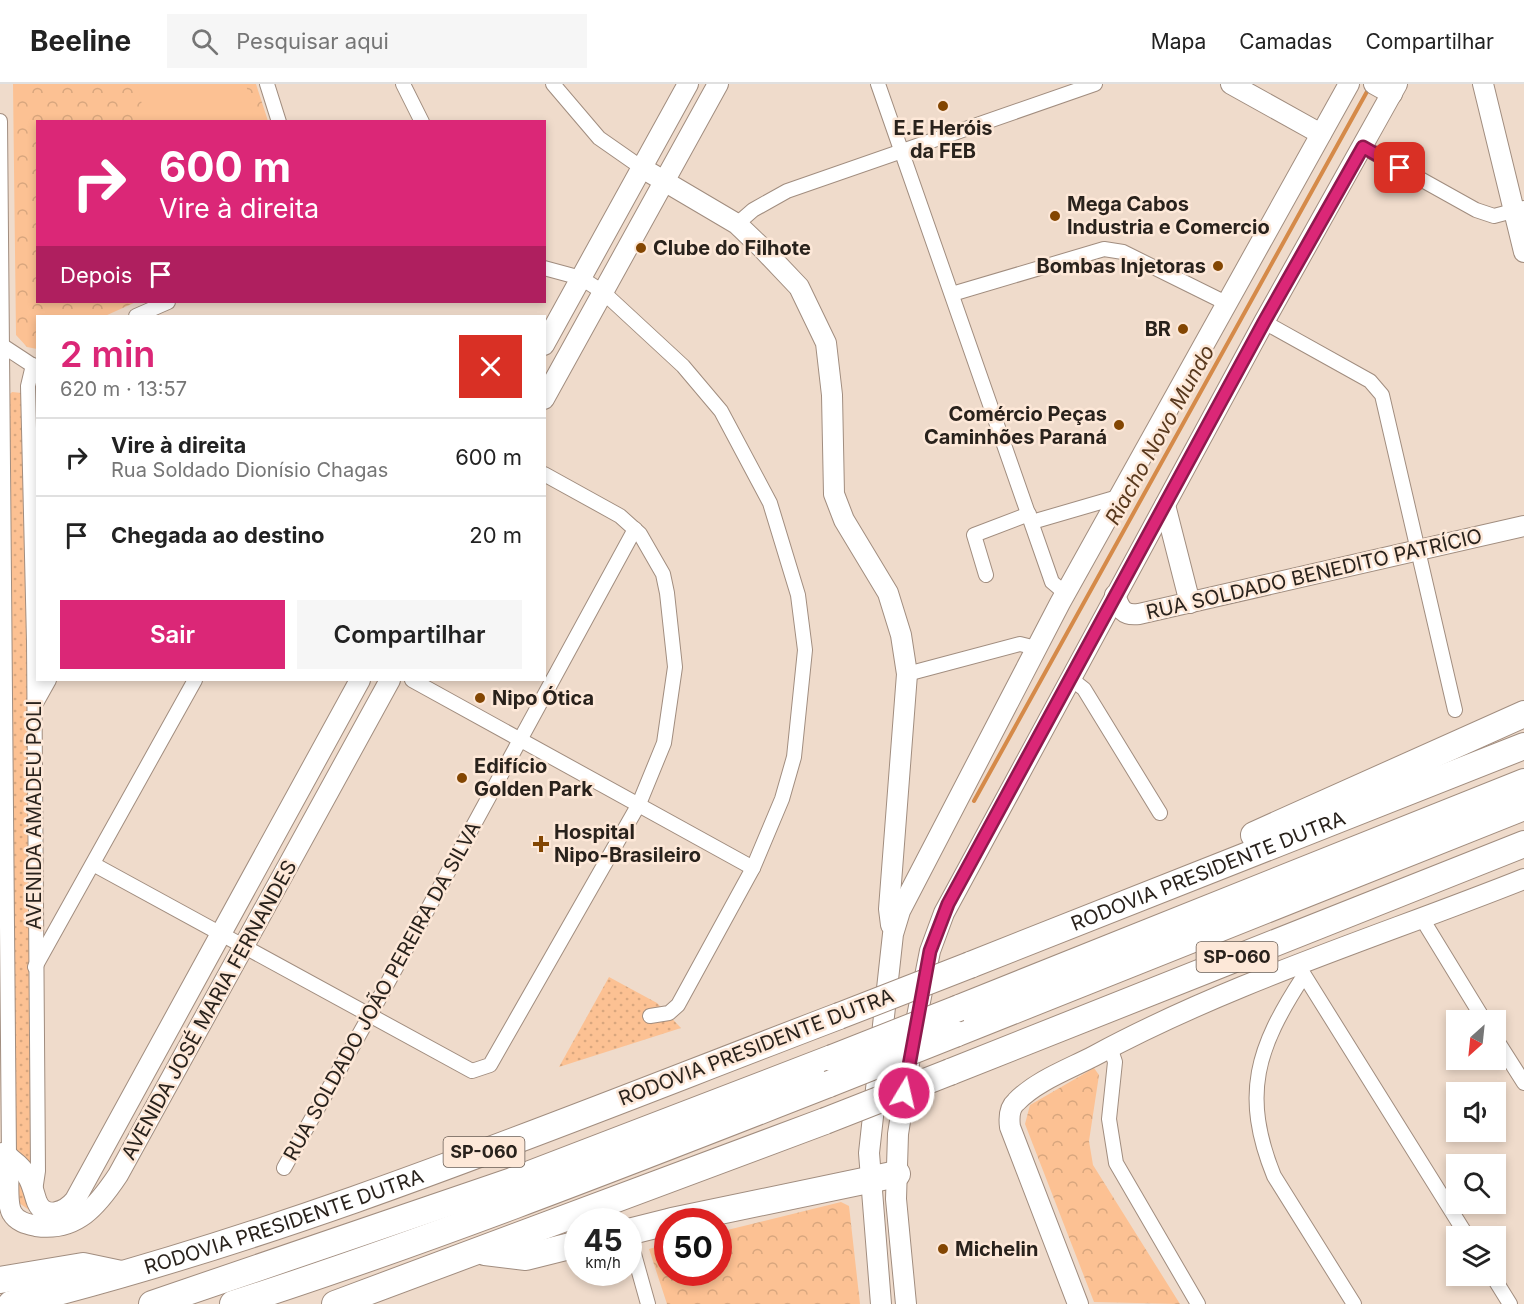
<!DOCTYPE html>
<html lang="pt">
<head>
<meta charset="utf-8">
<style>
  :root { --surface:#fff; --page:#f6f6f6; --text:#222; --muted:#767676; --line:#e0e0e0; --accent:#db2777 }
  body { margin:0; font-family:Inter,sans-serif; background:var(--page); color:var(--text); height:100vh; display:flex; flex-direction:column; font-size:22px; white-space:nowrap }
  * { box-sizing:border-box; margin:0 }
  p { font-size:20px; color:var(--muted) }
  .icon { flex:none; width:33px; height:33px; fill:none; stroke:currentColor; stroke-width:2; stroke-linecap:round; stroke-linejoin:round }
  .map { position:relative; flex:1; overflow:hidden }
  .drawer { position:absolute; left:36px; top:231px; width:510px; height:366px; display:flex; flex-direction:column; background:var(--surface); border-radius:0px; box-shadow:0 3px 9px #0003 }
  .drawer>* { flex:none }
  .top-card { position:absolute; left:36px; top:36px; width:510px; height:183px; border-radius:0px; box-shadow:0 3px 9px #0003; background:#db2777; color:#fff; overflow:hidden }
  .needle { width:39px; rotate:207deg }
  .tools { position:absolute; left:1446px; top:926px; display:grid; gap:12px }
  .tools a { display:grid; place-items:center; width:60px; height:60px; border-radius:0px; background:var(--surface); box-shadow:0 3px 9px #0003; font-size:30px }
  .speed { position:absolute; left:564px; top:1124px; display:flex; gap:12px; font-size:30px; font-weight:700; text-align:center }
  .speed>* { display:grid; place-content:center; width:78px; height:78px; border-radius:50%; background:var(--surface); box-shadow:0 3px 9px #0003; line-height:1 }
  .speed small { font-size:15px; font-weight:400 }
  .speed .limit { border:9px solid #d22; background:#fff; color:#111 }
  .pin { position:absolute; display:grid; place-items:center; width:51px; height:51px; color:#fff; margin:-26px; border-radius:12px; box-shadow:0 3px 9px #0006 }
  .me { position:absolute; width:66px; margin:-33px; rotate:9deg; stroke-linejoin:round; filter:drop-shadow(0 0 4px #0008) }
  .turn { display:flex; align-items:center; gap:21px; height:126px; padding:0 24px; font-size:27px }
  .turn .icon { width:78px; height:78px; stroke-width:2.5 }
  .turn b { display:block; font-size:42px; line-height:51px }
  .then { display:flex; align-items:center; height:57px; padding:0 24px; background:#0003; gap:12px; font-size:22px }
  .round { display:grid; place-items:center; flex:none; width:63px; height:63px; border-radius:0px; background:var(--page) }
  .summary { display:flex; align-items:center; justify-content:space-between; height:102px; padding:0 24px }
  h1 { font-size:36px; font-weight:600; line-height:45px; color:var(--accent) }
  .button { display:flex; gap:12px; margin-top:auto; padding:12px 24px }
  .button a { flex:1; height:69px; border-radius:0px; background:var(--accent); color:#fff; font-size:24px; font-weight:600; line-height:69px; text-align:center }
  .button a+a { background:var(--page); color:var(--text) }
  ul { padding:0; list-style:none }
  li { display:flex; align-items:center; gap:18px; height:78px; padding:0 24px; border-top:2px solid var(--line) }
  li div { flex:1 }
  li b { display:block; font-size:22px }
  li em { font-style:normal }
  header { display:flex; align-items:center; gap:36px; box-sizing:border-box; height:84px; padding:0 30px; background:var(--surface); border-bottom:2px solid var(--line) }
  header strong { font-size:28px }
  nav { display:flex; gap:33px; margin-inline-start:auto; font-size:21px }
  .search { width:420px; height:54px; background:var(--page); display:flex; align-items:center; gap:15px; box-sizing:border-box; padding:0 21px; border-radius:0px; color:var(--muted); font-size:22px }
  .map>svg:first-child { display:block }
</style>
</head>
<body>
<header>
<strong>Beeline</strong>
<div class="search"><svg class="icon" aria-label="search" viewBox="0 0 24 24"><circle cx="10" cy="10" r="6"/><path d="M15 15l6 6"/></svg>Pesquisar aqui</div>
<nav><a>Mapa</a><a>Camadas</a><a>Compartilhar</a></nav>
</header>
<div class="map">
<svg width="1524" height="1220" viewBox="0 0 1524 1220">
  <defs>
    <pattern id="grass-dots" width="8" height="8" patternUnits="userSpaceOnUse" patternTransform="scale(1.5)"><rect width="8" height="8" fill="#fcc193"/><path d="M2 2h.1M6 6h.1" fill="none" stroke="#d8a67e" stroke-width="1.8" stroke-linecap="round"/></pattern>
    <pattern id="park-crowns" width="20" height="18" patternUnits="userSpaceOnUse" patternTransform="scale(1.5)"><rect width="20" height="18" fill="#fcc193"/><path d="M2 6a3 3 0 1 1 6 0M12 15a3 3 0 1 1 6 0" fill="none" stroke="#d8a67e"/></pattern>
  </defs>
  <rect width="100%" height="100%" fill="#efdbcb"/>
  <g fill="url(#grass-dots)">
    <path d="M12 308 22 309 26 316 32 1086 15 1066 8 312Z"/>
    <path d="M609 893 657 919 681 944 559 983Z"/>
    <path d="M18 1086 35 1130 19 1119Z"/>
  </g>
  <g fill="url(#park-crowns)">
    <path d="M13 0H256L268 37 38 38V218H136L105 232H38L37 265 27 263 16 251Z"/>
    <path d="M1094 984 1099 991 1089 1057 1093 1081 1180 1220 1094 1218 1025 1040 1030 1021Z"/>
    <path d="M841 1118 849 1122 860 1220H667L649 1165 667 1160 668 1188H718L719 1148Z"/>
  </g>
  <path fill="#fcc193" d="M137 0H246L254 37H146Z"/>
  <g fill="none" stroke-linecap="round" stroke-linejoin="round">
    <path stroke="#d58a49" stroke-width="4" d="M974 717 1369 4"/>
    <g stroke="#a18d7f" stroke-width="16">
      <g id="street">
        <path d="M267 0 279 38"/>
        <path d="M403 0 422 38"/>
        <path d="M553 0 599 54 642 84"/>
        <path d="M878 0 1052 498 1065 509"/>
        <path d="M0 37 9 1073"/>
        <path d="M1363 63 1476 126 1494 132 1524 124"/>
        <path d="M737 140 753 126 787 107 1095 0"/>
        <path d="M544 184 581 194 603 208 683 282 721 327 770 419 798 511 805 566 794 673 782 715 753 784 678 921 669 929 650 932"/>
        <path d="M952 210 1104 165 1123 168 1226 219"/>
        <path d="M136 232 168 218"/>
        <path d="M1264 238 1370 297 1382 311 1455 626"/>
        <path d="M0 260 38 285"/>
        <path d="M33 281 28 302 34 557 38 1087 35 1107"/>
        <path d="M1032 438 1118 413"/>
        <path d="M986 491 974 451 1029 430"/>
        <path d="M907 590 1020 560 1036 564"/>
        <path d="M1070 594 1084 605 1160 729"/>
        <path d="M412 596 753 784"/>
        <path d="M35 621 49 596"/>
        <path d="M93 780 472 987 490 981 639 720 664 659 675 583 667 509 663 490 640 450 620 432 544 390"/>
        <path d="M1421 833 1484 936"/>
        <path d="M35 883 195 596"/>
        <path d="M1301 886 1467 1152"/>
        <path d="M1303 893C1257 964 1241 1010 1274 1092L1354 1220"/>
        <path d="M1496 955 1524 999"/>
        <path d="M1110 963 1115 978 1109 1035 1116 1079 1198 1220"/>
        <path d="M284 1084 369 933 635 445"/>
        <path d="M634 1170 648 1220"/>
        <path d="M1492 1191 1510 1220"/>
      </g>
    </g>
    <g stroke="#a18d7f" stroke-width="22">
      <g id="secondary">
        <path d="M1231 0 1321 50"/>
        <path d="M1374 0 1392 10"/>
        <path d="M1483 0 1524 168"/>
        <path d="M642 84 737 140 761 163 799 203 826 259 832 311 834 410 844 436 888 509 901 551 907 590 889 825 891 841"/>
        <path d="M544 261 688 0"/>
        <path d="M544 315 718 0"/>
        <path d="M1165 421 1190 519"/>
        <path d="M1115 511C1120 525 1123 532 1139 530L1524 442"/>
        <path d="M2 1069C13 1075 24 1085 29 1095 33 1103 34 1110 37 1118 45 1137 66 1127 75 1116L360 596"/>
        <path d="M9 1073C9 1086 6 1119 12 1129 17 1138 27 1140 36 1142 77 1148 98 1121 118 1091L390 596"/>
        <path d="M881 1220 869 1069 893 850 900 827 1060 519 1349 0"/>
        <path d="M906 1220 896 1115 898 1050 914 948 930 867 944 829 1264 238 1397 0"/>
        <path d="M1078 1220 1010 1043C1009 1035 1009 1024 1016 1018 1036 997 1069 985 1094 972 1231 898 1381 852 1524 795"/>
      </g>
    </g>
    <g stroke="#a18d7f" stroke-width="28">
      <g id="highway">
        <path d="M1254 751 1524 630"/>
        <path id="s1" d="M970 881 1524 662"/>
        <path d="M959 924 1524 698"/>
        <path d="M955 950 1524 723"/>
        <path d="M950 988 1524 760"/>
        <path d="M672 1137 897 1090"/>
        <path d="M628 1148 668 1138"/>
        <path d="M485 1168 526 1173 578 1160"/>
        <path d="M0 1196 83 1182 121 1190"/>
        <path id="s2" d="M11 1220C295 1150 566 1036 839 932"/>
        <path d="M152 1220 512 1097 832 974"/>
        <path d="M233 1220C435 1155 632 1077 829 1000"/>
        <path d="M335 1220 825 1037"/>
      </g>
    </g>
    <use href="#street" stroke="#fff" stroke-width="14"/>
    <use href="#secondary" stroke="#fff" stroke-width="20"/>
    <use href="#highway" stroke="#fff" stroke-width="26"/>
    <g stroke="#a18d7f" stroke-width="28" stroke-linecap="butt">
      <g id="highway-bridge">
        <path d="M839 932 970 881"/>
        <path d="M832 974 959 924"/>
        <path d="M829 1000 955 950"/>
        <path d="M825 1037 950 988"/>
      </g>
    </g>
    <use href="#highway-bridge" stroke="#fff" stroke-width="26"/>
  </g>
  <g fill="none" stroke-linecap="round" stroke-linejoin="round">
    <g stroke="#8e194d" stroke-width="15">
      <path id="route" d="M904 1009 930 867 948 820 1264 238 1363 63 1400 84"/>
    </g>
    <use href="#route" stroke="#db2777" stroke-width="10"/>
  </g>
  <g fill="#834602" stroke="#fde8d8" stroke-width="2">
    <circle cx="943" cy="22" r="6"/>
    <circle cx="1055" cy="132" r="6"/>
    <circle cx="641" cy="164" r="6"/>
    <circle cx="1218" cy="182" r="6"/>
    <circle cx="1183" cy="245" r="6"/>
    <circle cx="1119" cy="341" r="6"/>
    <circle cx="480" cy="614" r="6"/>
    <circle cx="462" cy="694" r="6"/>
    <path d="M538 751h6v6h6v6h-6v6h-6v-6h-6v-6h6z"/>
    <circle cx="943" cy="1165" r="6"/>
  </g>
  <g text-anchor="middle" stroke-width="5" stroke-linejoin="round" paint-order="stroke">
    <g fill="#fde8d8" stroke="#695d54" stroke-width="1.5">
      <rect x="1196.5" y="858" width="81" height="30" rx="4.5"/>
      <rect x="443.5" y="1053" width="81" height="30" rx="4.5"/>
    </g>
    <g font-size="18" font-weight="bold" fill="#29221c">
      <text x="1237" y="879">SP-060</text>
      <text x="484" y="1074">SP-060</text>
    </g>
    <g font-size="20" font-weight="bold" fill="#29221c" stroke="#fde8d8" text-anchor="start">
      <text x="943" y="51" text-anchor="middle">E.E Heróis<tspan x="943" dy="23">da FEB</tspan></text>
      <text x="1067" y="127">Mega Cabos<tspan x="1067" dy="23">Industria e Comercio</tspan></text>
      <text x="653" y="171">Clube do Filhote</text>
      <text x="1206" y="189" text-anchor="end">Bombas Injetoras</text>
      <text x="1171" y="252" text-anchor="end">BR</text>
      <text x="1107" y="337" text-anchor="end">Comércio Peças<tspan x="1107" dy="23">Caminhões Paraná</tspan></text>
      <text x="492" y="621">Nipo Ótica</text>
      <text x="474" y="689">Edifício<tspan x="474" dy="23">Golden Park</tspan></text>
      <text x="554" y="755">Hospital<tspan x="554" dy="23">Nipo-Brasileiro</tspan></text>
      <text x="955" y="1172">Michelin</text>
    </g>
    <g font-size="20" fill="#29221c" stroke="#fde8d8">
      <text transform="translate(1314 490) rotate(-13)" y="7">RUA SOLDADO BENEDITO PATRÍCIO</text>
      <text transform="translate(34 731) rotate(-90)" y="7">AVENIDA AMADEU POLI</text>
      <text dy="7" stroke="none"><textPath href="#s1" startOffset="256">RODOVIA PRESIDENTE DUTRA</textPath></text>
      <text transform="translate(382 907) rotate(-61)" y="7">RUA SOLDADO JOÃO PEREIRA DA SILVA</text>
      <text transform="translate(209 926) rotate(-61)" y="7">AVENIDA JOSÉ MARIA FERNANDES</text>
      <text transform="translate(756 963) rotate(-21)" y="7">RODOVIA PRESIDENTE DUTRA</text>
      <text dy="7" stroke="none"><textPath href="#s2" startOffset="285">RODOVIA PRESIDENTE DUTRA</textPath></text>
    </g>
    <g font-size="21" font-style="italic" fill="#59391e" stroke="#fde8d8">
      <text transform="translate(1160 351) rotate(-61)" y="7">Riacho Novo Mundo</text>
    </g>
  </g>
</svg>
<div class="tools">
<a><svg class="needle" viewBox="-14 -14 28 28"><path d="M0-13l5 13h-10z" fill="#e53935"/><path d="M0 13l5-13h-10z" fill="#767676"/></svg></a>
<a><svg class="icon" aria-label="sound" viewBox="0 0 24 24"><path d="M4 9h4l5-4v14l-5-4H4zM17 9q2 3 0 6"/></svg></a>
<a><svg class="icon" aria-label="search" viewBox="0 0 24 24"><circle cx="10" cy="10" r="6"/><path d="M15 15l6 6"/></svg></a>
<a><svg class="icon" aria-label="layers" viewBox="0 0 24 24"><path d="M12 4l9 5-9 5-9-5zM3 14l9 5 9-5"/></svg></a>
</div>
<div class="speed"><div>45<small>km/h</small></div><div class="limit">50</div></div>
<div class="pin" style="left:1400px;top:84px;background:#d93025"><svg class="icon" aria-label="arrive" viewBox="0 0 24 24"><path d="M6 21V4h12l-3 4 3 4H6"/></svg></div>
<svg class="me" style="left:904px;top:1009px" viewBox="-20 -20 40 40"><circle r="17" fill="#db2777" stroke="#fff" stroke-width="3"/><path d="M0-11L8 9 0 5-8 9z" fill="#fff"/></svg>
<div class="top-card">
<div class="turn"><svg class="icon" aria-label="right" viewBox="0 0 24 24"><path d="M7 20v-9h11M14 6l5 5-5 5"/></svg><div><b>600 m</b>Vire à direita</div></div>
<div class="then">Depois<svg class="icon" aria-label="arrive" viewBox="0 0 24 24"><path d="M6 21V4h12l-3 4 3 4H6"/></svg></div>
</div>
<section class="drawer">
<div class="summary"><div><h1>2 min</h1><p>620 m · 13:57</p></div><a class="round" style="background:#d93025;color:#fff"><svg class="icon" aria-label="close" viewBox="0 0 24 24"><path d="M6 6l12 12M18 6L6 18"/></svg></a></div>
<ul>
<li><svg class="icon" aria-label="right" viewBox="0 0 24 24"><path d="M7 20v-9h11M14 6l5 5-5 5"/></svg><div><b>Vire à direita</b><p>Rua Soldado Dionísio Chagas</p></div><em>600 m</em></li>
<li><svg class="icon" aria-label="arrive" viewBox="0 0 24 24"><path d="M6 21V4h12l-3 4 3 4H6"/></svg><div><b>Chegada ao destino</b></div><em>20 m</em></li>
</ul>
<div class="button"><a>Sair</a><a>Compartilhar</a></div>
</section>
</div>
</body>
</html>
